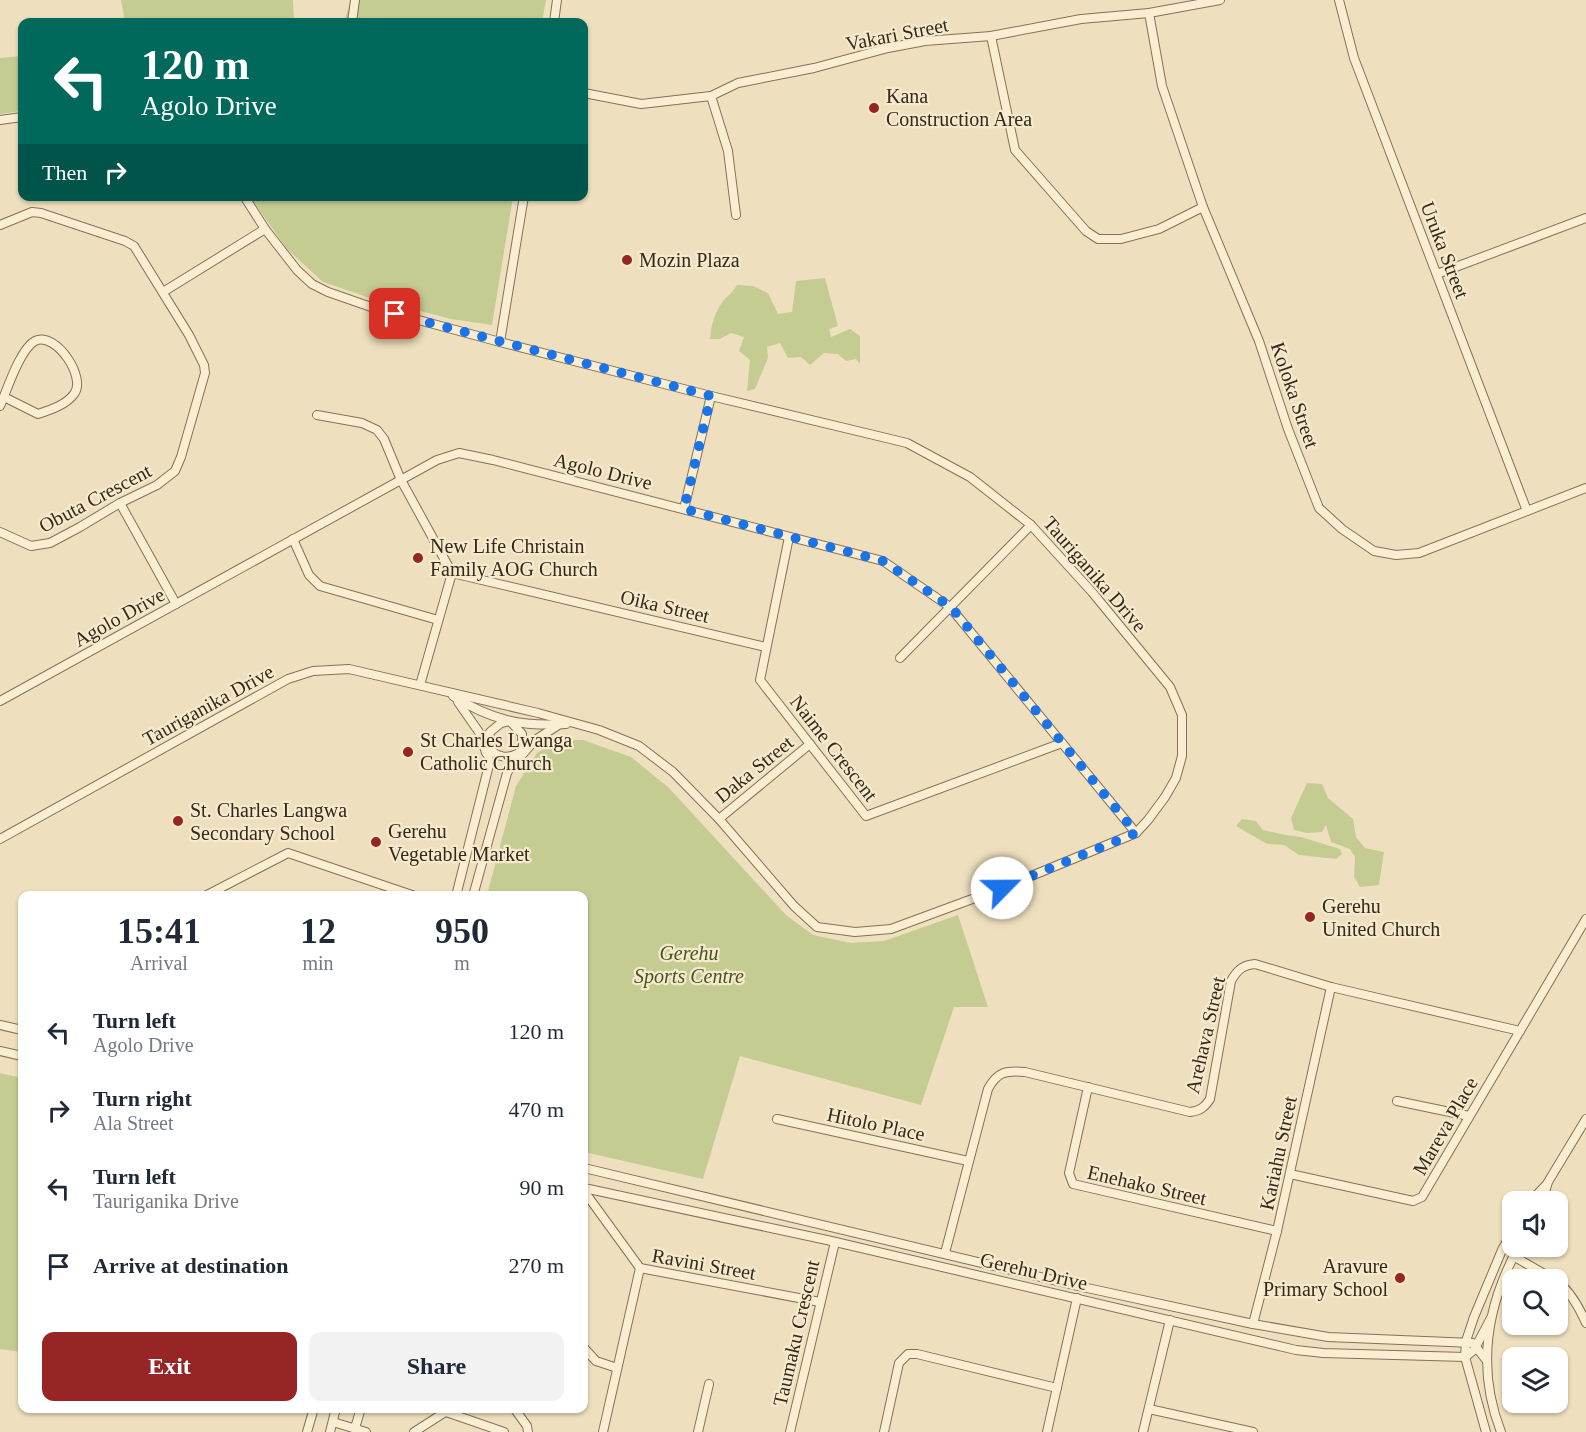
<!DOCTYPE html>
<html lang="en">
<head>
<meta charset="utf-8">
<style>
  :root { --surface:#fff; --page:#f2f2f3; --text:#1f2937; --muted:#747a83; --accent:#972525 }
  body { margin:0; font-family:Georgia,serif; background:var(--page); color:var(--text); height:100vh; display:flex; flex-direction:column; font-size:22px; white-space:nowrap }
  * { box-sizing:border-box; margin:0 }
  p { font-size:20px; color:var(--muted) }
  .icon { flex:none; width:33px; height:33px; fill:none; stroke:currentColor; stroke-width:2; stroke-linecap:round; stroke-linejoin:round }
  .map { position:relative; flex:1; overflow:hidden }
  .drawer { position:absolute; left:18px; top:891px; width:570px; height:522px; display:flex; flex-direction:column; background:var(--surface); border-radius:12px; box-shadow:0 2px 4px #0004 }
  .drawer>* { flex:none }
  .top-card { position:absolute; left:18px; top:18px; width:570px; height:183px; border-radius:12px; box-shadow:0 2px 4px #0004; background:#00695c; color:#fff; overflow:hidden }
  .tools { position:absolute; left:1502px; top:1191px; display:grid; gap:12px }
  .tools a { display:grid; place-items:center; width:66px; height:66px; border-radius:12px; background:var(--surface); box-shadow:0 2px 4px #0004; font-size:30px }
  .pin { position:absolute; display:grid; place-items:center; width:51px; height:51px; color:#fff; margin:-26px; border-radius:12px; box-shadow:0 3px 9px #0006 }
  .me { position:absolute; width:66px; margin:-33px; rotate:67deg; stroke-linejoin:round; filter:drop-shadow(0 0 4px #0008) }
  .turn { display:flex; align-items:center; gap:21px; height:126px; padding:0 24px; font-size:27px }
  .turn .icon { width:78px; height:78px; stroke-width:2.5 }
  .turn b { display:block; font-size:42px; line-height:51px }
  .then { display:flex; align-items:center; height:57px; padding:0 24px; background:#0003; gap:12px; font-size:22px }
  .eta { display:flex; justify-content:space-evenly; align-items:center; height:102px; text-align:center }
  .eta b { font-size:36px; font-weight:700; line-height:42px }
  .primary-button { display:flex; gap:12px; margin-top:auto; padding:12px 24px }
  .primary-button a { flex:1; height:69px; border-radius:12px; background:var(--accent); color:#fff; font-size:24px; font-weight:700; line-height:69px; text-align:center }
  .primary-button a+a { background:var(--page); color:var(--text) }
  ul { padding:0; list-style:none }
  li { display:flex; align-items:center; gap:18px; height:78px; padding:0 24px }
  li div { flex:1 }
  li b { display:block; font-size:22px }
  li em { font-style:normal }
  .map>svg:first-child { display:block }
</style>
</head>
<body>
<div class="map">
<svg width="1586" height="1432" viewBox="0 0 1586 1432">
  <rect width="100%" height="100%" fill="#eee0be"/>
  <g fill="#c5cc92">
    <path d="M121 0H293L294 18 308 22H125Z"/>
    <path d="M351 0H546L542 22H344Z"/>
    <path d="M22 56V111L0 114V58Z"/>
    <path d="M250 197H513L492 325 451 319 367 297 323 282 287 249Z"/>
    <path d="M825 278 838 326 829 329 831 337 850 329 860 336V364L856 359 846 361 838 354 824 353 810 365 801 357 788 358 780 343 767 347 768 358 755 389 747 391 750 360 739 351 744 337 731 333 720 339H710C711 327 714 314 721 304 725 297 733 293 737 285L753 286 768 293 778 314 792 312 796 281Z"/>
    <path d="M557 740H583L631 757 668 787 786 915 813 935 851 943 884 941 958 915 988 1007H954L921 1105 740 1056 703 1179 584 1152V896L487 895 516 786 537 753Z"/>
    <path d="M1307 783 1322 784 1328 798 1353 819 1356 837 1365 848 1384 852 1379 885 1360 887 1354 877 1355 857 1350 849 1331 842 1326 825 1322 832 1307 833 1294 830 1291 818Z"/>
    <path d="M1242 819 1256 821 1263 830 1285 835 1301 837 1340 849 1342 854 1336 859 1299 855 1284 845 1267 844 1236 826Z"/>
    <path d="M0 1073 22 1078V1352L0 1349Z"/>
  </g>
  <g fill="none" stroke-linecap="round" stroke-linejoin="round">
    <g stroke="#877056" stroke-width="10">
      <g id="minor">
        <path d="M1339 0 1354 58 1527 511"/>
        <path d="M1149 13 1162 86 1203 207 1259 341 1288 429 1319 508 1342 529 1374 551 1396 555 1419 553 1586 488"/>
        <path d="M352 22 355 0"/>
        <path d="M554 22 557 0"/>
        <path d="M991 36 1015 150 1086 231 1098 239H1121L1159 229 1203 207"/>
        <path d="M584 93 641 104 711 96 738 83 814 68 888 48 925 41 991 36 1081 19 1149 13 1220 0"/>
        <path d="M711 96 728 151 736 215"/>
        <path d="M0 120 22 117"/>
        <path d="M0 225 32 212 41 213 125 241 134 246 189 335 204 365 205 373 181 457 175 471 157 485 120 503 80 527 50 543 31 546 0 532"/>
        <path d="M1437 274 1586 218"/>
        <path d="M163 292 265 229"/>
        <path d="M500 342 524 196"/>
        <path d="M0 406C7 390 20 349 35 341 56 331 87 378 74 394 66 405 50 410 38 414L4 397"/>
        <path d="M317 415 362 423 377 430 384 439 401 480 452 573 420 685"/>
        <path d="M120 503 176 604"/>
        <path d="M684 509 711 396"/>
        <path d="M789 537 760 680 866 816 1062 743"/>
        <path d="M293 539 309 575 320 586 438 620"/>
        <path d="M452 573 766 647"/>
        <path d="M900 658 1031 525"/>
        <path d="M453 696C491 720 522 727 566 724"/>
        <path d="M0 701 437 460 459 453 493 460 883 561 950 607 1136 833"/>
        <path d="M458 702 481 735 486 753"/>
        <path d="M489 747C496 758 508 759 519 753"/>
        <path d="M521 756 535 740 557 726"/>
        <path d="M719 819 810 744"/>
        <path d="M0 839 288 679 313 671 349 669 538 713 599 730 639 746 673 772 719 819 794 906 817 927 855 932 891 929 1002 888 1136 833 1148 820 1165 797 1176 778 1182 756V715L1170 687 1092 592 1031 525 970 477 907 443 711 396 500 342 374 308 328 292 312 284 297 270 265 229 244 196"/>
        <path d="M205 896 288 853 415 896"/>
        <path d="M456 896 489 765 488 746 490 732 501 723 510 721"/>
        <path d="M473 896 507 773 522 748V734L510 721"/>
        <path d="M0 1025 22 1030"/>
        <path d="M0 1051 22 1056"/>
        <path d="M1088 1087 1069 1173 1073 1184 1277 1231"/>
        <path d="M1397 1101 1469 1116"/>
        <path d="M777 1119 968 1161"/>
        <path d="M584 1168 1078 1286 1253 1324 1328 1337 1473 1343 1487 1361"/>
        <path d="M1290 1174 1413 1201 1422 1197 1586 919"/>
        <path d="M584 1188 827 1240 1296 1350 1323 1353 1465 1357 1474 1350 1491 1318"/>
        <path d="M584 1191 640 1268"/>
        <path d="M1530 1202 1546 1185"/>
        <path d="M1542 1202 1548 1182 1586 1119"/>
        <path d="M945 1253 988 1089C997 1072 1006 1070 1025 1072L1190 1112C1200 1111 1205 1107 1210 1099L1231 981C1237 970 1243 965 1255 964L1331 987 1520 1031"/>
        <path d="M1513 1256 1555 1280"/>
        <path d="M1557 1281C1571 1292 1579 1307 1586 1323"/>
        <path d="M1253 1324 1277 1231 1331 987"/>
        <path d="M584 1348 596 1361 617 1368"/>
        <path d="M514 1408 527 1426 528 1432"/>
        <path d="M1149 1409 1253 1432"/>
        <path d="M446 1412 504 1432"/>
        <path d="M333 1422 366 1432"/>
        <path d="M355 1428 361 1408"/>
        <path d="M307 1432 314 1408"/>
        <path d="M330 1432 336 1408"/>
        <path d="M414 1432 450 1409"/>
        <path d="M603 1432 640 1268 820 1302"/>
        <path d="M698 1432 709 1384"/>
        <path d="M790 1432 835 1242"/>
        <path d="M884 1432 899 1363 908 1354H917L1057 1388"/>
        <path d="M1047 1432 1077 1298"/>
        <path d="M1143 1432 1170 1320"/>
        <path d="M1486 1432 1465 1357 1466 1341 1474 1317 1502 1250 1512 1232"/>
        <path d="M1501 1432C1476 1368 1486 1306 1519 1246"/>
      </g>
    </g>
    <use href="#minor" stroke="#f9eed1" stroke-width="8"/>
  </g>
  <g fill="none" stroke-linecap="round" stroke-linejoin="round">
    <path stroke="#1a73e8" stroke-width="10" stroke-dasharray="0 18" d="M395 314 711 396 684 509 883 561 951 607 1136 833 1002 888"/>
  </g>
  <g fill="#972525" stroke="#f6eacd" stroke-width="2">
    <circle cx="874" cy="108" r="6"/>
    <circle cx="627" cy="260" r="6"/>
    <circle cx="418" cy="558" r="6"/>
    <circle cx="408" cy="752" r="6"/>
    <circle cx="178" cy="821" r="6"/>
    <circle cx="376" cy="842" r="6"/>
    <circle cx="1310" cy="917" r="6"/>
    <circle cx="1400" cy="1278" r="6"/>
  </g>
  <g text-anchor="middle" stroke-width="4.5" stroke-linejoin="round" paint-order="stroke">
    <g font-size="20" fill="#36281b" stroke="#f6eacd">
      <text transform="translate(897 34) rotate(-11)" y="7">Vakari Street</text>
      <text transform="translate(1445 250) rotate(69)" y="7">Uruka Street</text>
      <text transform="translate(1295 395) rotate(71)" y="7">Koloka Street</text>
      <text transform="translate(603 471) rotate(14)" y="7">Agolo Drive</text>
      <text transform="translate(95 498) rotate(-28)" y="7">Obuta Crescent</text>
      <text transform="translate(1095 574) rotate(49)" y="7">Tauriganika Drive</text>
      <text transform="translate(665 606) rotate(13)" y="7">Oika Street</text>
      <text transform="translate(119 617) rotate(-29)" y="7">Agolo Drive</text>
      <text transform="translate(208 705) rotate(-29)" y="7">Tauriganika Drive</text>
      <text transform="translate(834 748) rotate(52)" y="7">Naime Crescent</text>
      <text transform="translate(754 769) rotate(-39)" y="7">Daka Street</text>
      <text transform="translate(1205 1035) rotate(-77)" y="7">Arehava Street</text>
      <text transform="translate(876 1124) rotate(12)" y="7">Hitolo Place</text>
      <text transform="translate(1445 1126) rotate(-60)" y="7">Mareva Place</text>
      <text transform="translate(1278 1153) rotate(-78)" y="7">Kariahu Street</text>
      <text transform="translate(1147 1185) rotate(13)" y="7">Enehako Street</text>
      <text transform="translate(704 1264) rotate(10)" y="7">Ravini Street</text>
      <text transform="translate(1034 1271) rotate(13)" y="7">Gerehu Drive</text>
      <text transform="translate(796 1333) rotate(-77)" y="7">Taumaku Crescent</text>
    </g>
    <g font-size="20" fill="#36281b" stroke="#f6eacd" text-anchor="start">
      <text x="886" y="103">Kana<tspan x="886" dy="23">Construction Area</tspan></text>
      <text x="639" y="267">Mozin Plaza</text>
      <text x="430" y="553">New Life Christain<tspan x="430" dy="23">Family AOG Church</tspan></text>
      <text x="420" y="747">St Charles Lwanga<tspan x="420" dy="23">Catholic Church</tspan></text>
      <text x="190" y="817">St. Charles Langwa<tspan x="190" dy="23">Secondary School</tspan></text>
      <text x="388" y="838">Gerehu<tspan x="388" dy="23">Vegetable Market</tspan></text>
      <text x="1322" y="913">Gerehu<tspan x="1322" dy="23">United Church</tspan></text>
      <text x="1388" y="1273" text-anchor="end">Aravure<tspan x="1388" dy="23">Primary School</tspan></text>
    </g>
    <g font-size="20" font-style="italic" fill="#465321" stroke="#f6eacd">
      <text x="689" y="960">Gerehu<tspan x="689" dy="23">Sports Centre</tspan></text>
    </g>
  </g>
</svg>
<div class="tools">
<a><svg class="icon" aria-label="sound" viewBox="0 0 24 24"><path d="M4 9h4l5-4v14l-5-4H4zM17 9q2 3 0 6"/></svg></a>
<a><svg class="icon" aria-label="search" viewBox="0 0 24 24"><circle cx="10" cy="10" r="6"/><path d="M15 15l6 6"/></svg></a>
<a><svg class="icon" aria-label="layers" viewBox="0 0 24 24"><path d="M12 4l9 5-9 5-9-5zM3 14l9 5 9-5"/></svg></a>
</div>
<div class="pin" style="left:395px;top:314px;background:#d93025"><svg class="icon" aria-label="arrive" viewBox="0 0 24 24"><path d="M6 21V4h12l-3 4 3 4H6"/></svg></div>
<svg class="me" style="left:1002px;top:888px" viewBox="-20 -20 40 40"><circle r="19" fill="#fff"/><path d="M0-13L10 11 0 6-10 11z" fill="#1a73e8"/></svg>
<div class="top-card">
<div class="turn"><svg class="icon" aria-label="left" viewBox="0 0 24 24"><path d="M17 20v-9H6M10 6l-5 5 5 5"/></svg><div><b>120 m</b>Agolo Drive</div></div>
<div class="then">Then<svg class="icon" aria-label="right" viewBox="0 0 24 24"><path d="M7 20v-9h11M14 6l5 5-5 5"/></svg></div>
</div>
<section class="drawer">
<div class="eta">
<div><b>15:41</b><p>Arrival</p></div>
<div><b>12</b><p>min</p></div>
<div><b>950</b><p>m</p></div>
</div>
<ul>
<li><svg class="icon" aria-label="left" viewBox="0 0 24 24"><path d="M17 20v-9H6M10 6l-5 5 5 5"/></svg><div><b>Turn left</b><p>Agolo Drive</p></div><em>120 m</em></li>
<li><svg class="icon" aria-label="right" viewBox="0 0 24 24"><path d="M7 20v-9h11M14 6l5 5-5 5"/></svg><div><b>Turn right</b><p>Ala Street</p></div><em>470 m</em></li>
<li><svg class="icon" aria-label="left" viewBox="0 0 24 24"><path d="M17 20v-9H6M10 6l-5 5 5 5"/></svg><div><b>Turn left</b><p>Tauriganika Drive</p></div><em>90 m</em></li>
<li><svg class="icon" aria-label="arrive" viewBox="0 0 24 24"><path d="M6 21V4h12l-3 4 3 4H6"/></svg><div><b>Arrive at destination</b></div><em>270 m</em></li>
</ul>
<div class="primary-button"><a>Exit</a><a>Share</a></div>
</section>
</div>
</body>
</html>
